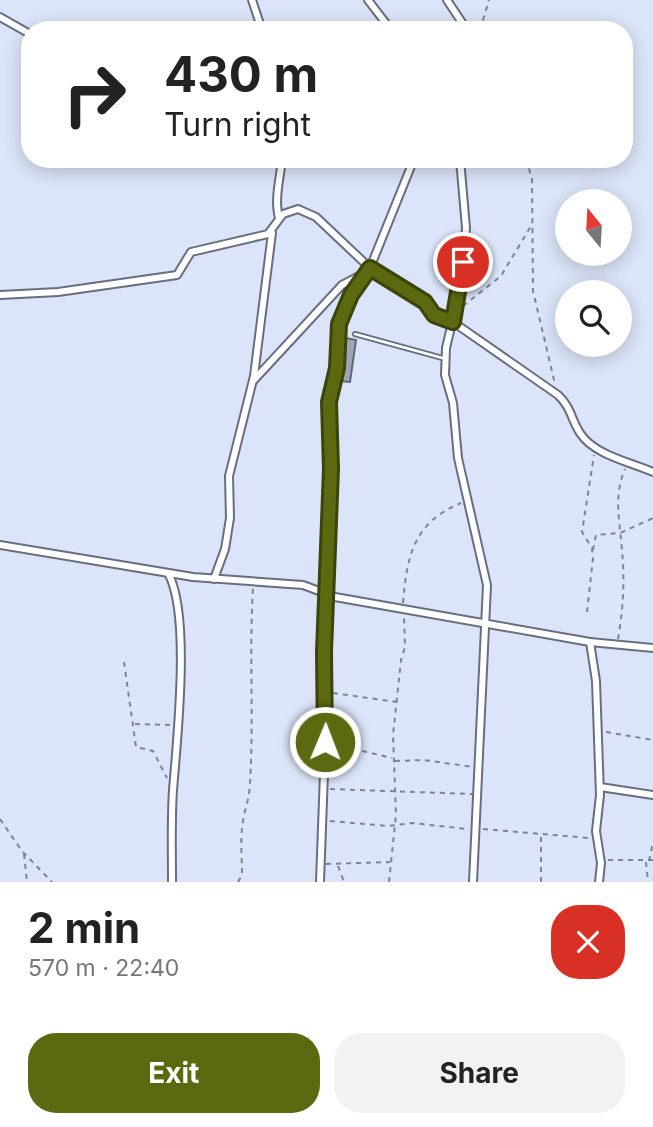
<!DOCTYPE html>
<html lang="en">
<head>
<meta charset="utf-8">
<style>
  :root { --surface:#fff; --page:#f2f2f2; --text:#222; --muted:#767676; --accent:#5d6910 }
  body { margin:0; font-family:Inter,sans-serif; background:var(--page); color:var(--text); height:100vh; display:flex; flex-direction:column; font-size:26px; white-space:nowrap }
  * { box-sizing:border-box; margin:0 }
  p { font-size:23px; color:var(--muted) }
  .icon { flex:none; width:38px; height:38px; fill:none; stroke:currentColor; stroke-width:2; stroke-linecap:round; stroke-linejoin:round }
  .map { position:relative; height:882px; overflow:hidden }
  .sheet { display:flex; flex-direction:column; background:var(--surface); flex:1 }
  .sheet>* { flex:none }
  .guide { position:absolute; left:21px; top:21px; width:612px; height:147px; border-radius:28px; box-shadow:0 4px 18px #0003; background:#fff; color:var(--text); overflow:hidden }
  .needle { width:46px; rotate:342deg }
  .controls { position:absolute; left:555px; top:189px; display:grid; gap:14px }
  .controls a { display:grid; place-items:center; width:77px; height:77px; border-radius:50%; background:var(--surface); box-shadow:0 4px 18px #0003; font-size:35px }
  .pin { position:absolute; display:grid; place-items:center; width:60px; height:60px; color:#fff; margin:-30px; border:4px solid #fff; border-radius:50%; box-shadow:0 2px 7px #0007 }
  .me { position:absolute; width:77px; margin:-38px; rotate:1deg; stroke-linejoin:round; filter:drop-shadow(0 0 5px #0008) }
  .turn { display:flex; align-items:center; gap:24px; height:147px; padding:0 28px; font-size:32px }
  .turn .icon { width:91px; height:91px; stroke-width:2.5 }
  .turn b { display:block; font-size:49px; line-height:60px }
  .round { display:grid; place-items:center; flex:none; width:74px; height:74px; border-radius:28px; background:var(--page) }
  .head { display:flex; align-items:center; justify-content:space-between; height:119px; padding:0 28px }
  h1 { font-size:42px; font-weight:700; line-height:52px }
  .action { display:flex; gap:14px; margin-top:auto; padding:14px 28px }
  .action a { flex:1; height:80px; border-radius:28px; background:var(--accent); color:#fff; font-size:28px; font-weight:700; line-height:80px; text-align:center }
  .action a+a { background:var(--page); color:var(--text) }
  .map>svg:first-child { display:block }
</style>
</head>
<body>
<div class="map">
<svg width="653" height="882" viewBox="0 0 653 882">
  <rect width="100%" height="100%" fill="#dbe4f8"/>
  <path fill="#9da5b8" stroke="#606778" stroke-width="2" d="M346 338 356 340 350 382 340 381Z"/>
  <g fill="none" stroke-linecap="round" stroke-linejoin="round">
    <g stroke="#676e80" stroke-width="6">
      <path id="lane" d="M355 334 446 359"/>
    </g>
    <g stroke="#676e80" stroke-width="10">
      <g id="street">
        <path d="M252 0 262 30"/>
        <path d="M368 0 391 30"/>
        <path d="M447 0 467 30"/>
        <path d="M0 17 30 34"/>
        <path d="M460 159 466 228 462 280 446 348 445 375 453 403 458 458 487 585 473 882"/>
        <path d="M279 218C274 199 280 179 282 159"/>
        <path d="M0 295 58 292 177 275 191 252 268 234 283 214 298 209 316 217 370 268 425 302 434 315 453 322 558 395C571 407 571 419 580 433 594 455 630 462 653 472"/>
        <path d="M254 380 342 285 363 274"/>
        <path d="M0 545 193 577 303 585 335 597 590 642 653 648"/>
        <path d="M168 573C191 614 177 739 173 790 171 820 172 852 172 882"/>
        <path d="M214 579 225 549 230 518 229 476 254 376 272 233"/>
        <path d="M590 642 596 681 600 795 596 831 601 863 599 882"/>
        <path d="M600 787 653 795"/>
        <path d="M320 882 326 718 324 652 331 469 329 402 337 368 341 319 351 295 370 268 414 159"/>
      </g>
    </g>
    <g stroke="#7e8592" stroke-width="2" stroke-dasharray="5 5" stroke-linecap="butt">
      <path d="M480 30 489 0"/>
      <path d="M526 159 532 179 533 291 555 384"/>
      <path d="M463 306 501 276 531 226"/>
      <path d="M593 550 596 535 620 533 653 518"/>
      <path d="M403 603C407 556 413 523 461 503"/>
      <path d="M587 612 593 558 592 548 582 532 594 455"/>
      <path d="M618 639C623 611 625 580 622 551 620 521 613 497 625 469"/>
      <path d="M124 662 136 747 153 751 167 778"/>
      <path d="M333 693 397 702"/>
      <path d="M135 724 171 725"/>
      <path d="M606 732 653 740"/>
      <path d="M333 744 392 758"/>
      <path d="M395 761 424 760 473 767"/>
      <path d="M330 789 472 794"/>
      <path d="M0 819 22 851 52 882"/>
      <path d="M330 821 388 826 412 823 467 829"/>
      <path d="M483 829 589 838"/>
      <path d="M24 854 27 882"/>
      <path d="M608 860H653"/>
      <path d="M649 861 653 842"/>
      <path d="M646 862 648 882"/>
      <path d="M326 864 390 862"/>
      <path d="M338 866 344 882"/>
      <path d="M238 882 242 875C242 857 240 838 243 821 245 808 250 796 250 783 254 718 249 653 253 588"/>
      <path d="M389 882 396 815 393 735 401 660 405 647 404 615"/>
      <path d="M541 882V836"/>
    </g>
    <use href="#lane" stroke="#fff" stroke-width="2.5"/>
    <use href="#street" stroke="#fff" stroke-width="6"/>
  </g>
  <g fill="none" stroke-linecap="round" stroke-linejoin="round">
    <g stroke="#3c440a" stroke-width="18">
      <path id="route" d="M325 742 324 652 331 469 329 402 337 368 339 324 351 295 370 268 425 302 434 315 453 322 463 262"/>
    </g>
    <use href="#route" stroke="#5d6910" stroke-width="12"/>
  </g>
</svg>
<div class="controls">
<a><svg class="needle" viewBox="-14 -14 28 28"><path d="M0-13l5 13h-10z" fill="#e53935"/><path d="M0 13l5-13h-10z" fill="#767676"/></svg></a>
<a><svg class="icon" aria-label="search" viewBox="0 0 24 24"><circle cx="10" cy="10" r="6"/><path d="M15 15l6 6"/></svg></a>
</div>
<div class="pin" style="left:463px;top:262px;background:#d93025"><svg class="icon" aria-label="arrive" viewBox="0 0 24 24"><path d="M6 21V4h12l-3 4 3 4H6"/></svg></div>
<svg class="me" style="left:325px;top:742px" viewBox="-20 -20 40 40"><circle r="17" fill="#5d6910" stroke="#fff" stroke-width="3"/><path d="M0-11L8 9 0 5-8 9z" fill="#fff"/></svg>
<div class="guide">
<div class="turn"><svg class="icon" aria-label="right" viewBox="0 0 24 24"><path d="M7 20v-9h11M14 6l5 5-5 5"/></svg><div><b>430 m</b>Turn right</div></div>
</div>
</div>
<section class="sheet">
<div class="head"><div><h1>2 min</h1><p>570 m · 22:40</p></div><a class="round" style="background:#d93025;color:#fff"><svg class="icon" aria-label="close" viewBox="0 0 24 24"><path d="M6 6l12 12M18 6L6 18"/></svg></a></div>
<div class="action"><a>Exit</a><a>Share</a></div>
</section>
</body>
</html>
